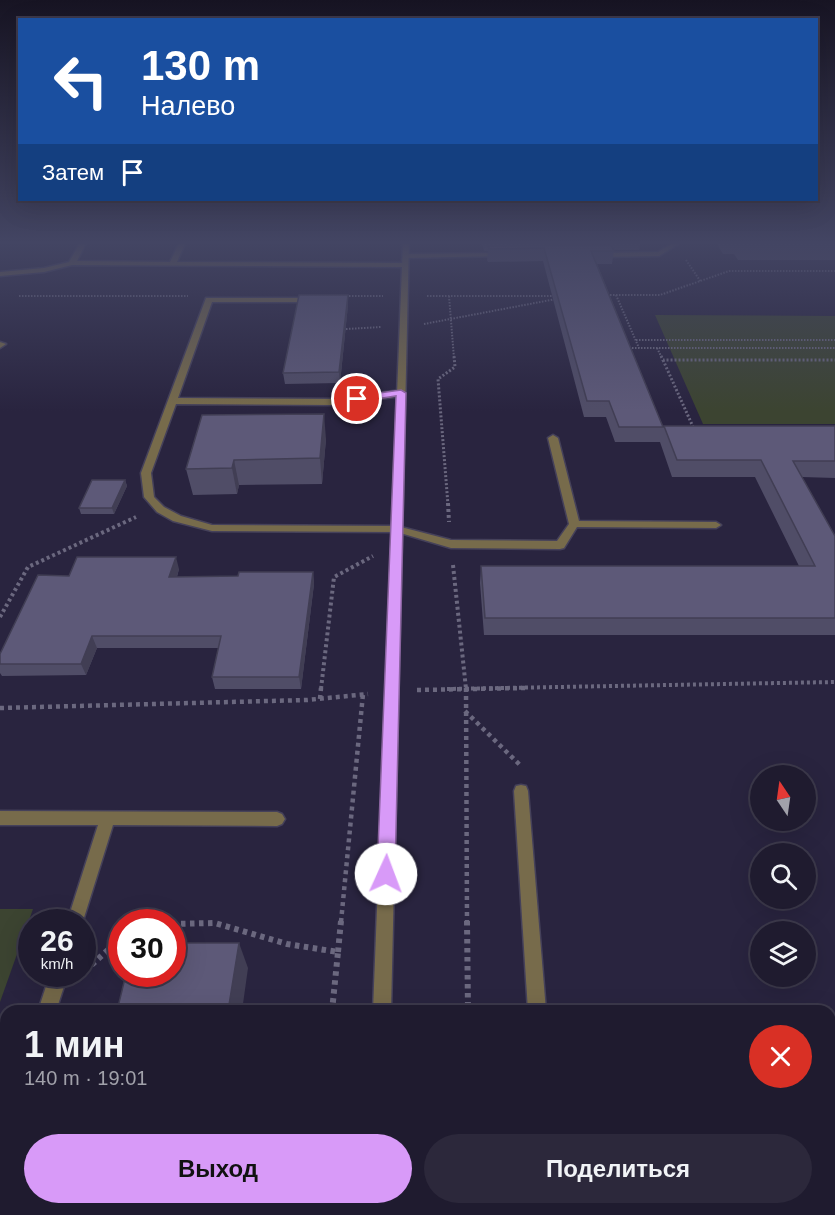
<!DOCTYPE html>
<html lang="ru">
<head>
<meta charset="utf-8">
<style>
  :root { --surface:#1f1b2f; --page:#2c283b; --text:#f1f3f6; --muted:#a1a1aa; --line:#3c394b; --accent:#d89af8 }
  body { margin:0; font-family:Arial,sans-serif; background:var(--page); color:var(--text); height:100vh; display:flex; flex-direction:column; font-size:22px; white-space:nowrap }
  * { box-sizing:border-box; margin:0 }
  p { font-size:20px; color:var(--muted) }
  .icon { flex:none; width:33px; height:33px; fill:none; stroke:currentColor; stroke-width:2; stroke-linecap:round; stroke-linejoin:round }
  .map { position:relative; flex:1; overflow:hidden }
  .details { position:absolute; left:0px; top:1005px; width:836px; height:210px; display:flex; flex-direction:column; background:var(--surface); border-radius:18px 18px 0 0; box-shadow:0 6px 24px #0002,0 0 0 2px var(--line) }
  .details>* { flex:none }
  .banner { position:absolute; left:18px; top:18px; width:800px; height:183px; border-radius:0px; box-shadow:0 6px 24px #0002,0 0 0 2px var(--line); background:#1a4fa0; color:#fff; overflow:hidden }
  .needle { width:39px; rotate:347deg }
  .fabs { position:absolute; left:750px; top:765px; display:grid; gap:12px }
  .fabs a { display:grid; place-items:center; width:66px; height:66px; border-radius:50%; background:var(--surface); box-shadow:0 6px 24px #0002,0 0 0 2px var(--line); font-size:30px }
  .speed { position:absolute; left:18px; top:909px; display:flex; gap:12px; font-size:30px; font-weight:700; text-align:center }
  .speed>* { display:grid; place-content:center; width:78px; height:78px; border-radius:50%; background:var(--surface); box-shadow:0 6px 24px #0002,0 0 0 2px var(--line); line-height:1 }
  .speed small { font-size:15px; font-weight:400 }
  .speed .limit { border:9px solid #d22; background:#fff; color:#111 }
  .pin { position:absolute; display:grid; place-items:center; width:51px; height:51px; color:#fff; margin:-26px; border:3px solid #fff; border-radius:50%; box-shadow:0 2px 6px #0007 }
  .me { position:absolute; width:66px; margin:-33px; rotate:2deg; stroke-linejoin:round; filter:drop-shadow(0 0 4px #0008) }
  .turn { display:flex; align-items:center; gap:21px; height:126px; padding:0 24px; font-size:27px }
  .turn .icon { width:78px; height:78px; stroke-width:2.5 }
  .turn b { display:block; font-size:42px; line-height:51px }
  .then { display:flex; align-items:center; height:57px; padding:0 24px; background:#0003; gap:12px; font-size:22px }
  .round { display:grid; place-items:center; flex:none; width:63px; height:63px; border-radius:32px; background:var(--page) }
  .overview { display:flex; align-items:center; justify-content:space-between; height:102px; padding:0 24px }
  h1 { font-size:36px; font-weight:600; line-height:45px }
  .cta { display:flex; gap:12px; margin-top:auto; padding:12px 24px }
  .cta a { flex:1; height:69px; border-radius:36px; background:var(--accent); color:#111; font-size:24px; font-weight:600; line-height:69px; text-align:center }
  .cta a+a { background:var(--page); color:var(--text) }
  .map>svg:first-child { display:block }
</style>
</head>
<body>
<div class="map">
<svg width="835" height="1215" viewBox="0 0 835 1215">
  <rect width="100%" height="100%" fill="#29243f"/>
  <g fill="#3c4431">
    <path d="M655 315 835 316V424H703Z"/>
    <path d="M0 909H33L0 1002Z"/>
  </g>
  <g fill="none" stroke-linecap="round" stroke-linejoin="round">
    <g stroke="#45415a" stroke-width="3">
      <g id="service">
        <path d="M81 241H87L77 261 170 262 180 241H186L177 262 405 263 408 265 405 267 72 265 44 272 0 276V272L44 268 69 262Z"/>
        <path d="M676 241H683L659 256 598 257 595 255 598 253 658 252Z"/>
        <path d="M503 253 505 254V256L406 258 403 256 406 254Z"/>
        <path d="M206 298H314L318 300 314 302H212L178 398 335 399 401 390 405 393 401 396 335 405 176 404 151 473 154 497 164 507 181 516 212 525 397 526 451 540 557 541 569 524 548 438 553 435 558 438 579 521 716 522 721 525 716 528 577 527 564 548 560 549 451 548 397 532 212 531 173 521 157 512 144 497 141 473Z"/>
        <path d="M0 342 6 344 0 348Z"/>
        <path d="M521 785 526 786 528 791 546 1011H528L514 791 516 786Z"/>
        <path d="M0 811 277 812 282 814 285 819 282 824 277 826 113 825 82 924 67 922 98 825H0Z"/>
        <path d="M50 974H68L56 1011H38Z"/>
        <path d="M6 1129V1154L0 1157V1132Z"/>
      </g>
    </g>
    <g stroke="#45415a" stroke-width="3">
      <g id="minor">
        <path d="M403 241H409L391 1011H373Z"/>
        <rect x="366" y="1209" width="20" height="6"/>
      </g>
    </g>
    <g stroke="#6b687f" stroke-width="2" stroke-dasharray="1.5 1.5" stroke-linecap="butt">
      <path d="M686 260 701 282"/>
      <path d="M607 295H660L729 271H835"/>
      <path d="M616 295 639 348"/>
      <path d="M19 296H188"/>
      <path d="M343 296H383"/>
      <path d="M427 296H554"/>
      <path d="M449 296 454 358"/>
      <path d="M424 324 556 299"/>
      <path d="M346 329 381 327"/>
      <path d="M636 340H835"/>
      <path d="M626 348H835"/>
      <path d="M657 348 662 358"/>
    </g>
    <g stroke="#6b687f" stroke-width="3" stroke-dasharray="2 2" stroke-linecap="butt">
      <path d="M661 356 663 360H835"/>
      <path d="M663 360 694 429"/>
      <path d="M448 505 438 379 455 367 454 356"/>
    </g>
    <g stroke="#6b687f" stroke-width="4" stroke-dasharray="3 3" stroke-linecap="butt">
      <path d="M448 503 449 522"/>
      <path d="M453 565 466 689"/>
      <path d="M0 617 28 567 136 517"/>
      <path d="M321 689 334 577 373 556"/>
      <path d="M447 689 835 682"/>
    </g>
    <g stroke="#6b687f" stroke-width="4.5" stroke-dasharray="4 4" stroke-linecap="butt">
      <path d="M466 688 467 922"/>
      <path d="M417 690 525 688"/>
      <path d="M320 699 321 688"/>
      <path d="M0 708 307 700 368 694"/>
      <path d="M465 711 522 767"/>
      <path d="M341 922 363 694"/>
    </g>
    <g stroke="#6b687f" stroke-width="6" stroke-dasharray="4.5 4.5" stroke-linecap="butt">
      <path d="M467 921 468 1011"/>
      <path d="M172 924 215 923 287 944 338 952 332 1011"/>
      <path d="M338 952 341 921"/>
      <path d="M85 971 122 937"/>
      <path d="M830 1068 835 1064"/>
      <path d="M830 1200 835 1203"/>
      <path d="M471 1209V1215"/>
      <path d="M9 1215 10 1209"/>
      <path d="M311 1215 312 1209"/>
      <path d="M624 1215 633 1209"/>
    </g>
    <use href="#service" fill="#776b4b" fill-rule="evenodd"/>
    <use href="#minor" fill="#776b4b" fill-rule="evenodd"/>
  </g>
  <g fill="#504d67">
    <path d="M481 241H641L639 250H614L612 264H597L663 427 835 426V478L802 477 835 536V635H484L480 583 481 566H799L755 477H672L660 442H615L606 417H584L543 261 488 262 487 260 488 251H484Z"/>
    <path d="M715 241H835V260H738L734 254H723Z"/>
    <path d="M348 305 340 383 285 384 283 373Z"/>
    <path d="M326 439 322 484 239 485 237 494 193 495 186 469Z"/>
    <path d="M125 480 127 486 114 514H81L79 508Z"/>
    <path d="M179 569 177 577 238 576 313 572 314 584 301 689H215L212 677 219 648H97L86 675 2 676 0 673V654L69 576Z"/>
  </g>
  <g fill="#413e54">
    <path d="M348 295V305L340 383 339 372Z"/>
    <path d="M324 414 326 439 322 484 320 458Z"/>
    <path d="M234 460 239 485 237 494 232 468Z"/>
    <path d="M125 480 127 486 114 514 112 508Z"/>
    <path d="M176 557 179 569 173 589 169 577Z"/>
    <path d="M313 572 314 584 301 689 299 677Z"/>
    <path d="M92 636 97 648 86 675 81 664Z"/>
    <path d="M239 943 248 968 242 1011H228Z"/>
    <path d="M197 1209H213L212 1215H196Z"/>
  </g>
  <g fill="#5d5978" stroke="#413e54" stroke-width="1.5">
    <path d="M484 241H641L485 242Z"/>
    <path d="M611 245 614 251H591L663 427H619L609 401H587L544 248 489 249 488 246Z"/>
    <path d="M299 295H348L339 372 283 373Z"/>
    <path d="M324 414 320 458 234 460 232 468 186 469 202 415Z"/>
    <path d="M664 426H835V461H793L835 536V618H485L481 566H815L761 460H677Z"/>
    <path d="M92 480H125L112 508H79Z"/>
    <path d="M77 557H176L169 577 238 576 239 572H313L299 677H212L221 636H92L81 664H0V654L38 575 69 576Z"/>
    <path d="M172 943H239L228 1011H117L126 974H172Z"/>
    <path d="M68 1209H197L196 1215H66Z"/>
  </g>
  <linearGradient id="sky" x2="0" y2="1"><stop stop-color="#171423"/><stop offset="0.59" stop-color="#434563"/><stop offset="1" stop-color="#434563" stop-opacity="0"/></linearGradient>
  <rect width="835" height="411" fill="url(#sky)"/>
  <path fill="#d89af8" stroke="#8c64a1" stroke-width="1.5" d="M401 390 406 393 395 874 393 880 386 882 380 880 377 874 396 396 357 402 352 399 357 396Z"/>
</svg>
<div class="fabs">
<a><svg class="needle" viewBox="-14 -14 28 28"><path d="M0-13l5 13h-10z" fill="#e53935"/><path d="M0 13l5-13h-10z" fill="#a1a1aa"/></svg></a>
<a><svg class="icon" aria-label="search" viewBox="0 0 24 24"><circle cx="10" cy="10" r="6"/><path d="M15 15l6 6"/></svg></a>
<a><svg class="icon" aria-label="layers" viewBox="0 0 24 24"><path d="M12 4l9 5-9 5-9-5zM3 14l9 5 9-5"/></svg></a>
</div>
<div class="speed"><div>26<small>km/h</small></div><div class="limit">30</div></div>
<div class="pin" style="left:357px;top:399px;background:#d93025"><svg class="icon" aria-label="arrive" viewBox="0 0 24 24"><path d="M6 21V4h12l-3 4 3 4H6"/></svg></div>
<svg class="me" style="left:386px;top:874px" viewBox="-20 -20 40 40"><circle r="19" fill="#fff"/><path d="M0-13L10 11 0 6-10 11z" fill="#d89af8"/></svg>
<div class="banner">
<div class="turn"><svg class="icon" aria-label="left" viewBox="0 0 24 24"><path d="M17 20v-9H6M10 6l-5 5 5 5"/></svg><div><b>130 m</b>Налево</div></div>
<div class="then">Затем<svg class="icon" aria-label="arrive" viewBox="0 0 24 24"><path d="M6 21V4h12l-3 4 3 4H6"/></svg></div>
</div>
<section class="details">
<div class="overview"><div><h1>1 мин</h1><p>140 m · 19:01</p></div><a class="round" style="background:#d93025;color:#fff"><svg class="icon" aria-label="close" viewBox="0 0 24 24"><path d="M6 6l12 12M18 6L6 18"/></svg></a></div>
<div class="cta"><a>Выход</a><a>Поделиться</a></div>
</section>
</div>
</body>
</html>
